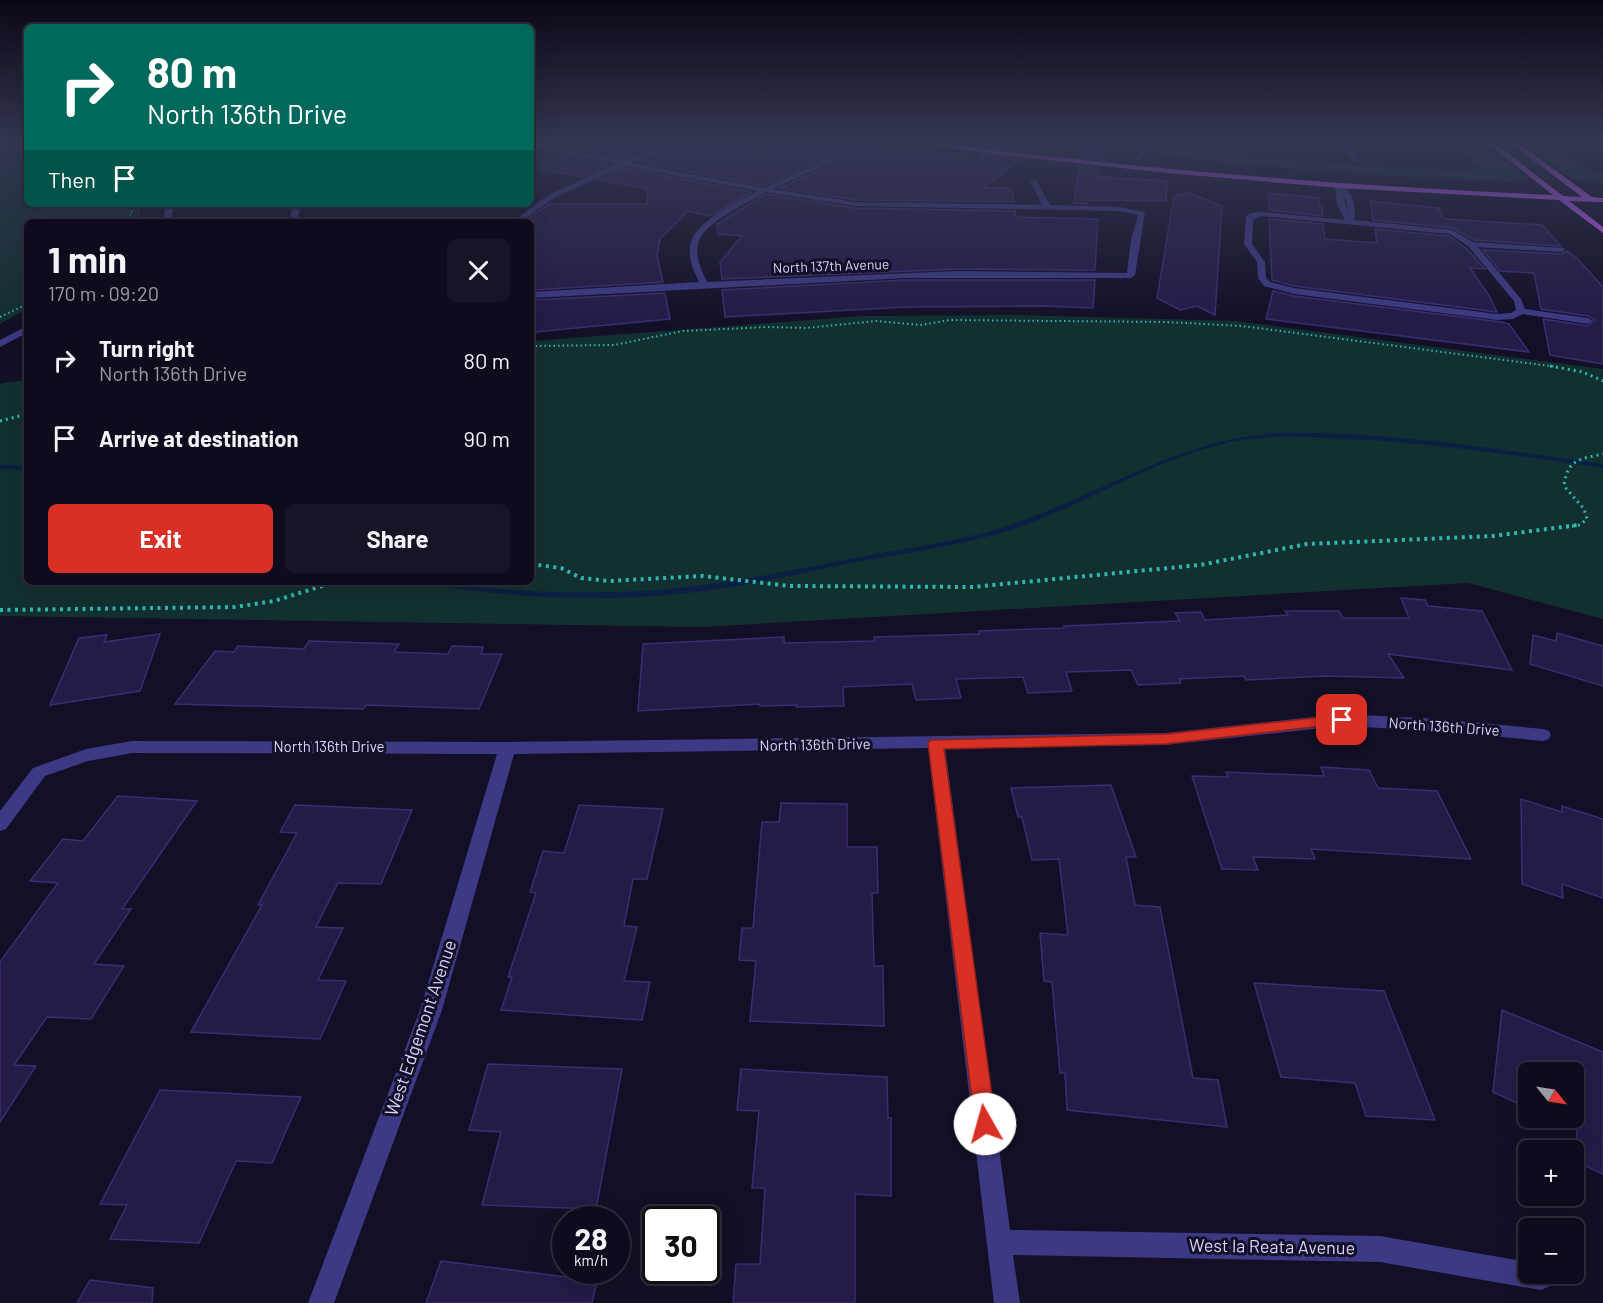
<!DOCTYPE html>
<html lang="en">
<head>
<meta charset="utf-8">
<style>
  :root { --surface:#0e0b1c; --page:#171425; --text:#f1f3f6; --muted:#9b9ba3; --line:#2e2b3b; --accent:#d93025 }
  body { margin:0; font-family:Barlow,sans-serif; background:var(--page); color:var(--text); height:100vh; display:flex; flex-direction:column; font-size:22px; white-space:nowrap }
  * { box-sizing:border-box; margin:0 }
  p { font-size:20px; color:var(--muted) }
  .icon { flex:none; width:33px; height:33px; fill:none; stroke:currentColor; stroke-width:2; stroke-linecap:round; stroke-linejoin:round }
  .map { position:relative; flex:1; overflow:hidden }
  .side { position:absolute; left:24px; top:219px; width:510px; height:366px; display:flex; flex-direction:column; background:var(--surface); border-radius:9px; box-shadow:0 6px 24px #0002,0 0 0 2px var(--line) }
  .side>* { flex:none }
  .top-card { position:absolute; left:24px; top:24px; width:510px; height:183px; border-radius:9px; box-shadow:0 6px 24px #0002,0 0 0 2px var(--line); background:#00695c; color:#fff; overflow:hidden }
  .needle { width:39px; rotate:120deg }
  .fabs { position:absolute; left:1518px; top:1062px; display:grid; gap:12px }
  .fabs a { display:grid; place-items:center; width:66px; height:66px; border-radius:9px; background:var(--surface); box-shadow:0 6px 24px #0002,0 0 0 2px var(--line); font-size:30px }
  .speed { position:absolute; left:552px; top:1206px; display:flex; gap:12px; font-size:30px; font-weight:700; text-align:center }
  .speed>* { display:grid; place-content:center; width:78px; height:78px; border-radius:50%; background:var(--surface); box-shadow:0 6px 24px #0002,0 0 0 2px var(--line); line-height:1 }
  .speed small { font-size:15px; font-weight:400 }
  .speed .limit { border:3px solid #111; border-radius:9px; background:#fff; color:#111 }
  .pin { position:absolute; display:grid; place-items:center; width:51px; height:51px; color:#fff; margin:-26px; border-radius:12px; box-shadow:0 3px 9px #0006 }
  .me { position:absolute; width:66px; margin:-33px; rotate:353deg; stroke-linejoin:round; filter:drop-shadow(0 0 4px #0008) }
  .turn { display:flex; align-items:center; gap:21px; height:126px; padding:0 24px; font-size:27px }
  .turn .icon { width:78px; height:78px; stroke-width:2.5 }
  .turn b { display:block; font-size:42px; line-height:51px }
  .then { display:flex; align-items:center; height:57px; padding:0 24px; background:#0003; gap:12px; font-size:22px }
  .round { display:grid; place-items:center; flex:none; width:63px; height:63px; border-radius:9px; background:var(--page) }
  .headline { display:flex; align-items:center; justify-content:space-between; height:102px; padding:0 24px }
  h1 { font-size:36px; font-weight:700; line-height:45px }
  .button { display:flex; gap:12px; margin-top:auto; padding:12px 24px }
  .button a { flex:1; height:69px; border-radius:9px; background:var(--accent); color:#fff; font-size:24px; font-weight:700; line-height:69px; text-align:center }
  .button a+a { background:var(--page); color:var(--text) }
  ul { padding:0; list-style:none }
  li { display:flex; align-items:center; gap:18px; height:78px; padding:0 24px }
  li div { flex:1 }
  li b { display:block; font-size:22px }
  li em { font-style:normal }
  .map>svg:first-child { display:block }
</style>
</head>
<body>
<div class="map">
<svg width="1603" height="1303" viewBox="0 0 1603 1303">
  <rect width="100%" height="100%" fill="#130f26"/>
  <g fill="#12302f">
    <path d="M0 141H27V204H140V222H27V309L0 324Z"/>
    <path d="M1002 141H1058L1113 146 1114 141H1135L1131 152 1119 153Z"/>
    <path d="M1157 141H1180L1179 151 1364 166 1468 171 1480 167 1478 162 1451 141H1480L1526 176 1527 180 1510 182 1341 173 1166 156 1153 152Z"/>
    <path d="M1519 141H1547L1598 174H1603V184L1572 178Z"/>
    <path d="M1017 315 1236 321 1603 369V619L1468 583 701 627 0 616V384L2 383 27 380V582H531V341L862 316Z"/>
  </g>
  <g fill="none" stroke-linecap="round" stroke-linejoin="round">
    <g fill="#0a1f44" fill-rule="evenodd">
      <path d="M11 141H15L0 162V158Z"/>
      <path d="M1278 433C1387 431 1495 449 1603 464V468C1517 456 1431 442 1345 439 1310 437 1276 435 1242 440 1160 454 1089 504 1011 530 959 546 905 553 851 563 800 573 749 586 696 592 606 603 514 598 425 584L421 582C444 582 466 586 489 588 529 592 570 593 611 592 695 591 768 575 849 559 895 550 942 544 987 532 1088 504 1171 439 1278 433Z"/>
      <path d="M0 465 27 466V470L0 469Z"/>
    </g>
  </g>
  <g fill="#241b47" stroke="#3b2d73" stroke-width="1.5">
    <path d="M627 141H671L623 159 584 151 606 142 618 144Z"/>
    <path d="M687 141H757L778 144 794 141H843L980 161 981 154 1019 159 984 188H1011L1014 202 855 200 780 188 857 153 858 150 855 146 764 186 639 162Z"/>
    <path d="M981 141H1042L1028 152 981 146Z"/>
    <path d="M1082 141H1109L1102 160 1080 158Z"/>
    <path d="M569 156 609 165 583 177 538 168Z"/>
    <path d="M1079 166 1100 168 1097 177 1167 181 1166 201 1089 200 1087 204 1074 203Z"/>
    <path d="M624 168 751 192 710 216 688 211 660 239 657 255 663 282 533 290V283L531 284V217L549 204H647L648 189 599 180Z"/>
    <path d="M1190 193 1222 206 1215 315 1197 306 1180 310 1157 298 1174 196Z"/>
    <path d="M1268 193 1320 198 1319 205 1323 206 1322 216 1269 210Z"/>
    <path d="M766 194 855 208 1015 211 1016 217 1098 219 1095 270 958 269 722 279 720 262 742 236 718 234 717 224Z"/>
    <path d="M1370 201 1439 208 1442 217 1447 219 1542 225 1561 246 1474 240 1452 228 1373 220Z"/>
    <path d="M1269 219 1323 224 1325 239 1377 243 1375 229 1449 236 1466 248 1485 269 1470 268 1490 297 1497 312 1294 286 1272 280Z"/>
    <path d="M1483 250 1561 254 1567 251 1576 257 1603 287V364L1550 355 1543 319 1588 326 1595 320 1588 316 1541 309 1534 273 1500 271Z"/>
    <path d="M905 280H1095L1093 308 1045 306 906 307 725 317 722 290Z"/>
    <path d="M1273 291 1294 296 1501 322 1509 324 1529 352 1266 319Z"/>
    <path d="M665 293 670 319 535 332 534 300Z"/>
    <path d="M1401 598 1425 600 1428 606 1482 611 1512 670 1388 654 1404 678 1325 676 1246 680 1244 676 1179 679 1181 683 1138 685 1131 670 1066 672 1072 691 1028 693 1023 677 956 679 961 698 916 700 912 684 843 687 844 706 797 707V705L760 706V704L638 711 643 644 784 637V643L875 641 874 637 979 634V631L1064 628V626L1180 621 1175 613 1201 612 1205 620 1288 615 1285 611H1339L1343 618H1409Z"/>
    <path d="M1557 633 1603 646V686L1530 664 1533 635 1556 641Z"/>
    <path d="M160 634 140 691 50 705 79 638 107 635 104 642Z"/>
    <path d="M309 641 399 644 394 652 448 654 452 646 483 647 481 654H502L479 709 366 705 363 709 175 704 215 651 234 652 238 646 304 649Z"/>
    <path d="M1321 767 1369 770 1378 788 1437 791 1471 859 1311 849 1315 859 1253 857 1258 870 1222 869 1192 776 1228 777 1226 772 1324 776Z"/>
    <path d="M1111 785 1136 857H1126L1135 905 1160 907 1193 1078 1218 1080 1227 1127 1067 1110 1065 1073H1060L1052 982 1044 981 1040 933 1068 935 1059 859 1032 860 1022 817H1018L1011 788Z"/>
    <path d="M118 796 197 801 122 909H131L94 964 124 966 91 1019 47 1017 14 1065 36 1066 0 1122V962L58 883 30 881 63 839 83 841Z"/>
    <path d="M1521 799 1562 812V806L1603 819V898L1562 884 1563 898 1522 884Z"/>
    <path d="M781 803 847 804V847H877L878 893H872L874 966H883L884 1026 750 1021 756 961 739 960 742 928H753L762 822H779Z"/>
    <path d="M295 805 412 810 381 884 338 883 316 927 343 928 318 980 346 981 320 1039 191 1032 262 905H258L297 833 280 832Z"/>
    <path d="M579 805 663 809 647 879H633L624 926 637 927 624 981 650 982 642 1020 501 1010 512 977H508L536 893 530 892 543 851 564 853Z"/>
    <path d="M1254 983 1384 991 1435 1120 1366 1116 1355 1083 1281 1077Z"/>
    <path d="M1502 1010 1603 1052V1174L1575 1161 1577 1129 1574 1128V1072H1528V1108L1493 1092Z"/>
    <path d="M488 1064 622 1069 596 1209 482 1205 501 1132 469 1130Z"/>
    <path d="M741 1069 887 1077 888 1118H891V1196L855 1194V1303H733L736 1264H760L765 1188H752L759 1111 737 1110Z"/>
    <path d="M160 1090 301 1097 272 1163 236 1161 199 1243 110 1239 127 1205 100 1204Z"/>
    <path d="M441 1261 597 1281 592 1303H426Z"/>
    <path d="M90 1280 153 1288 152 1303H77Z"/>
  </g>
  <g fill="none" stroke-linecap="round" stroke-linejoin="round">
    <path stroke="#2fb8b0" stroke-width="1.5" stroke-dasharray="1.5 2" stroke-linecap="butt" d="M127 222 134 207 133 204"/>
    <g stroke="#2fb8b0" stroke-width="2" stroke-dasharray="1.5 3" stroke-linecap="butt">
      <path d="M0 317 27 304"/>
      <path d="M531 346 614 345 683 331 767 327 806 328 876 321 921 325 950 320 1166 322 1242 326 1558 367"/>
    </g>
    <g stroke="#2fb8b0" stroke-width="3" stroke-dasharray="2 4" stroke-linecap="butt">
      <path d="M1550 366 1583 372 1603 381"/>
      <path d="M0 421 27 414"/>
      <path d="M1566 527 1580 525 1587 519 1584 509 1564 486C1567 459 1580 459 1603 454"/>
    </g>
    <g stroke="#2fb8b0" stroke-width="4" stroke-dasharray="3 4.5" stroke-linecap="butt">
      <path d="M531 564 561 568 581 578 609 581 703 576 790 586 972 587 1200 565 1307 544 1493 536 1578 525"/>
      <path d="M0 610 235 607 274 601 335 582"/>
    </g>
    <g fill="#3d3a85" fill-rule="evenodd">
      <path d="M677 141H685L631 163 764 188 854 148 856 151 772 189 855 202 1042 205 1030 181 1036 180 1050 205 1119 207 1145 212 1135 275 1131 278H905L531 298V292L699 282C694 271 688 259 690 246 693 222 738 201 758 191L624 166 552 199 521 222H512L547 196 616 164 531 146V142L623 161ZM766 192 855 206 1119 211 1138 215 1131 240 1127 273 958 271 707 282C701 269 694 255 699 241 705 222 749 202 766 192Z"/>
      <path d="M1144 141H1150L1141 160H1137Z"/>
      <path d="M1339 141H1345L1359 162H1355Z"/>
      <path d="M1339 184C1353 191 1357 205 1354 220L1452 230 1473 242 1564 248 1565 250 1561 252 1478 247 1521 299 1525 309 1588 318 1593 321 1588 324 1523 314 1513 319 1497 320 1294 294 1264 286 1258 278 1257 262 1244 244 1246 217 1250 213 1261 212 1345 220 1337 205 1335 186ZM1342 193 1347 202 1348 212ZM1261 216 1450 234 1468 246 1514 301 1516 310 1511 313 1497 314 1294 288 1270 282 1266 278 1265 262 1252 244 1253 220Z"/>
      <path d="M166 204H174L171 222H163Z"/>
      <path d="M293 204H301L297 222H289Z"/>
      <path d="M27 326V333L0 347V340Z"/>
      <path d="M1342 714 1440 719 1543 729 1549 731 1551 735 1549 739 1543 741 1440 731 1342 726 1165 745 945 748 1010 1230 1380 1236 1528 1262V1274H1552L1554 1277 1550 1286 1541 1290 1380 1262 1013 1255 1020 1303H994L928 748 514 754 442 1010 334 1303H308L420 1010 497 754 132 753 88 761 45 776 6 829 0 831V811L33 768 86 749 132 741 507 742 1165 733Z"/>
    </g>
    <path fill="#c25bff" fill-rule="evenodd" d="M904 141H920C1130 168 1341 186 1553 195L1485 141H1492L1563 196 1582 197 1508 141H1515L1592 197 1603 198V202L1569 201 1603 227V233L1559 200 1341 188 1167 173 994 154Z"/>
  </g>
  <linearGradient id="sky" x2="0" y2="1"><stop stop-color="#0a0815"/><stop offset="0.44" stop-color="#333752"/><stop offset="1" stop-color="#333752" stop-opacity="0"/></linearGradient>
  <rect width="1603" height="323" fill="url(#sky)"/>
  <path fill="#d93025" stroke="#8d1f18" stroke-width="1.5" d="M1342 715 1350 720 1348 723 1166 744 944 749 996 1124 993 1131 985 1134 978 1131 975 1124 928 743 931 740 1166 734Z"/>
  <g text-anchor="middle" stroke-width="6" stroke-linejoin="round" paint-order="stroke">
    <g font-size="14" fill="#d9d4ff" stroke="#130f26">
      <text transform="translate(831 266) rotate(-2)" y="5">North 137th Avenue</text>
    </g>
    <g font-size="15" fill="#d9d4ff" stroke="#130f26">
      <text transform="translate(1444 727) rotate(4)" y="5">North 136th Drive</text>
      <text transform="translate(815 745) rotate(-1)" y="5">North 136th Drive</text>
      <text x="329" y="752">North 136th Drive</text>
    </g>
    <g font-size="18" fill="#d9d4ff" stroke="#130f26">
      <text transform="translate(421 1028) rotate(-71)" y="6">West Edgemont Avenue</text>
      <text transform="translate(1272 1247) rotate(1)" y="6">West la Reata Avenue</text>
    </g>
  </g>
</svg>
<div class="fabs">
<a><svg class="needle" viewBox="-14 -14 28 28"><path d="M0-13l5 13h-10z" fill="#e53935"/><path d="M0 13l5-13h-10z" fill="#9b9ba3"/></svg></a>
<a>+</a>
<a>−</a>
</div>
<div class="speed"><div>28<small>km/h</small></div><div class="limit">30</div></div>
<div class="pin" style="left:1342px;top:720px;background:#d93025"><svg class="icon" aria-label="arrive" viewBox="0 0 24 24"><path d="M6 21V4h12l-3 4 3 4H6"/></svg></div>
<svg class="me" style="left:985px;top:1124px" viewBox="-20 -20 40 40"><circle r="19" fill="#fff"/><path d="M0-13L10 11 0 6-10 11z" fill="#d93025"/></svg>
<div class="top-card">
<div class="turn"><svg class="icon" aria-label="right" viewBox="0 0 24 24"><path d="M7 20v-9h11M14 6l5 5-5 5"/></svg><div><b>80 m</b>North 136th Drive</div></div>
<div class="then">Then<svg class="icon" aria-label="arrive" viewBox="0 0 24 24"><path d="M6 21V4h12l-3 4 3 4H6"/></svg></div>
</div>
<section class="side">
<div class="headline"><div><h1>1 min</h1><p>170 m · 09:20</p></div><a class="round"><svg class="icon" aria-label="close" viewBox="0 0 24 24"><path d="M6 6l12 12M18 6L6 18"/></svg></a></div>
<ul>
<li><svg class="icon" aria-label="right" viewBox="0 0 24 24"><path d="M7 20v-9h11M14 6l5 5-5 5"/></svg><div><b>Turn right</b><p>North 136th Drive</p></div><em>80 m</em></li>
<li><svg class="icon" aria-label="arrive" viewBox="0 0 24 24"><path d="M6 21V4h12l-3 4 3 4H6"/></svg><div><b>Arrive at destination</b></div><em>90 m</em></li>
</ul>
<div class="button"><a>Exit</a><a>Share</a></div>
</section>
</div>
</body>
</html>
